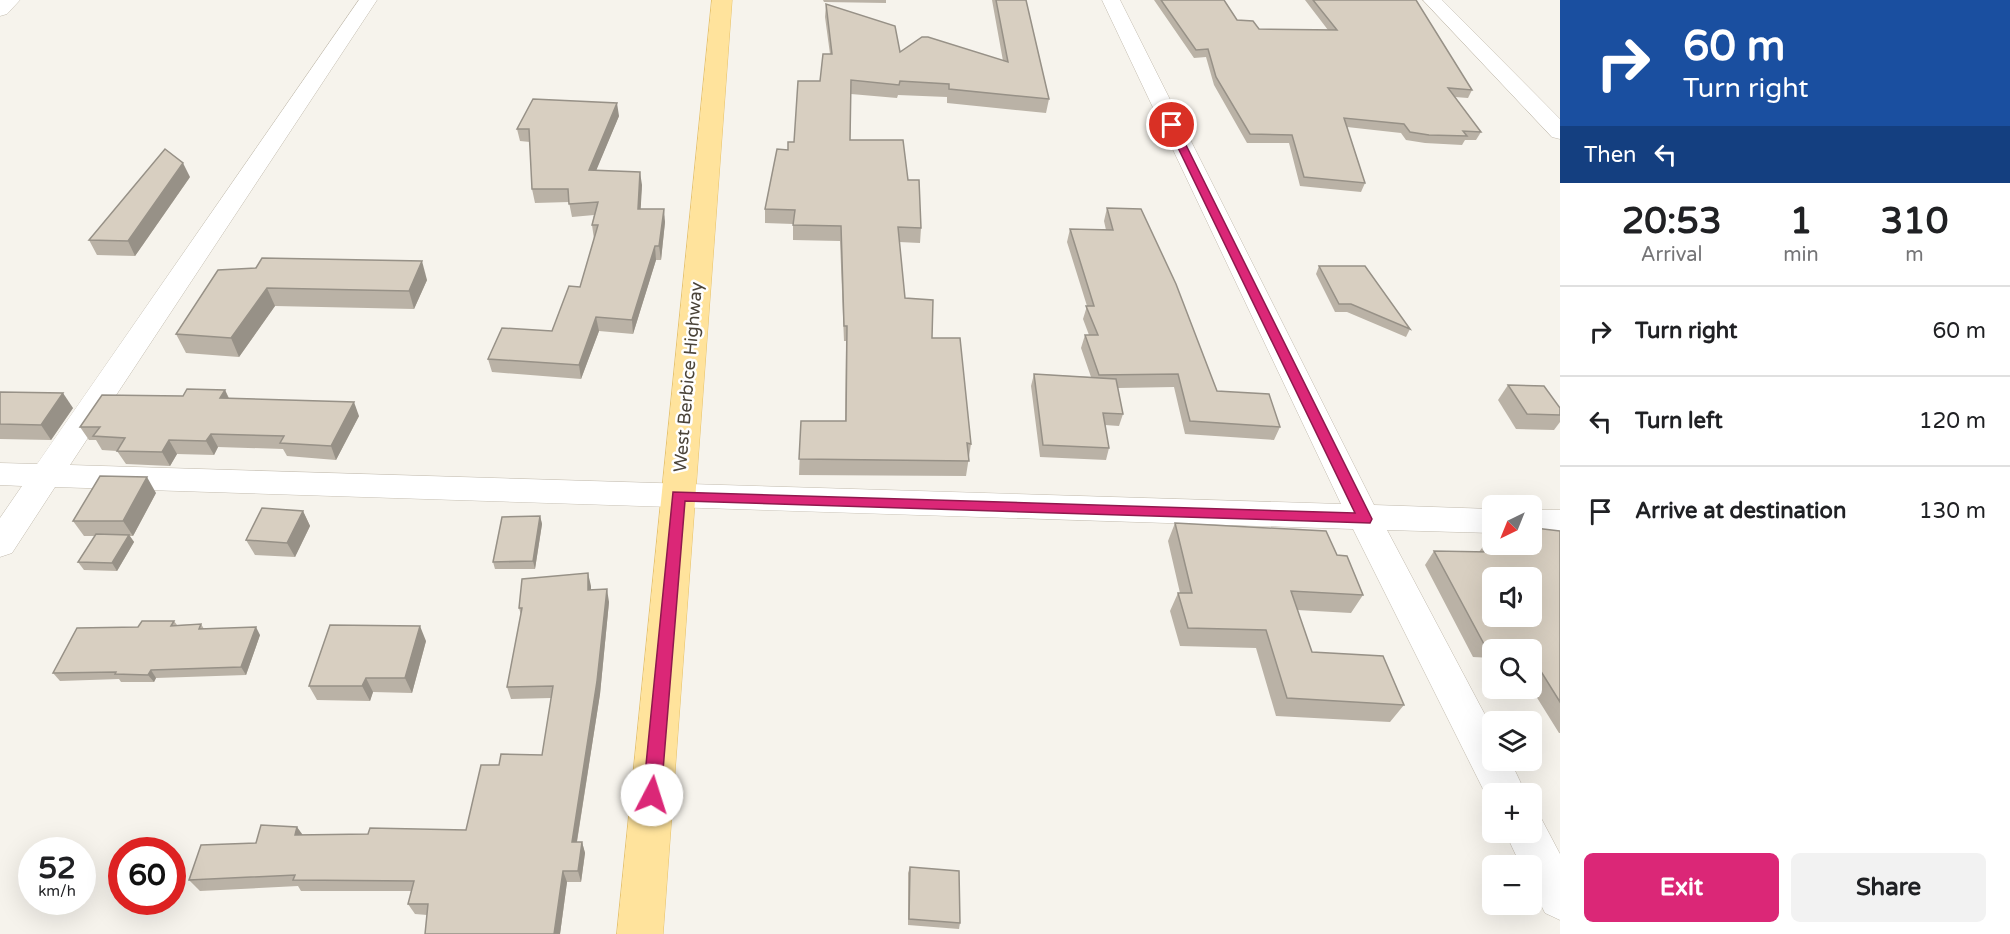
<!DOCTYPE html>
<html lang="en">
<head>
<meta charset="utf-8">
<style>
  :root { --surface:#fff; --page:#f2f2f2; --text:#202124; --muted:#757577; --line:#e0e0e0; --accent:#db2777 }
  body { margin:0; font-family:"Varela Round",sans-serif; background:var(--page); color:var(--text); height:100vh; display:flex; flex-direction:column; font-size:22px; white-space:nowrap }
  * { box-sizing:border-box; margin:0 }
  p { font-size:20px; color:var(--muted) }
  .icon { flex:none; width:33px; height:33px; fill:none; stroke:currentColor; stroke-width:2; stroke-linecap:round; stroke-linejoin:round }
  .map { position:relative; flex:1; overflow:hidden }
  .side { display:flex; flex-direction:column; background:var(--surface); width:450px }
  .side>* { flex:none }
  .banner { background:#1a4fa0; color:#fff; overflow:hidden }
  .needle { width:39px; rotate:223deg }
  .controls { position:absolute; left:1482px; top:495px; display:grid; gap:12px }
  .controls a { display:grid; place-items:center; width:60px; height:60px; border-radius:9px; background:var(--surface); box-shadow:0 6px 24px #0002; font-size:30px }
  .speed { position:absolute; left:18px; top:837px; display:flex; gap:12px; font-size:30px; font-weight:700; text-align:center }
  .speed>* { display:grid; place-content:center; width:78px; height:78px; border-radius:50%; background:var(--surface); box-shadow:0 6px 24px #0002; line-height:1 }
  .speed small { font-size:15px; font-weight:400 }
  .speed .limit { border:9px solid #d22; background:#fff; color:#111 }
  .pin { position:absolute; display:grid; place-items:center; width:51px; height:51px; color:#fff; margin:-26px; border:3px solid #fff; border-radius:50%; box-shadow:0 2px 6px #0007 }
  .me { position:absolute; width:66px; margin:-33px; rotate:5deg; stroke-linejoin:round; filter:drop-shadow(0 0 4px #0008) }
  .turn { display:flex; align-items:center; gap:21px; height:126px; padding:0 24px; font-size:27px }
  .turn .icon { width:78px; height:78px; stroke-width:2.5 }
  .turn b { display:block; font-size:42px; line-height:51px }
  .then { display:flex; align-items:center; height:57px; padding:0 24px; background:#0003; gap:12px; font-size:22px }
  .eta { display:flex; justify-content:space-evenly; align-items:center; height:102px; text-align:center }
  .eta b { font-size:36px; font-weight:800; line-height:42px }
  .cta { display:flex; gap:12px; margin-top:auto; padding:12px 24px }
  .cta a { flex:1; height:69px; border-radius:9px; background:var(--accent); color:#fff; font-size:24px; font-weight:800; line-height:69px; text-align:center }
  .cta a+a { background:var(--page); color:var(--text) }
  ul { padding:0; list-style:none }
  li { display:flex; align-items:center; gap:18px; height:90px; padding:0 24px; border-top:2px solid var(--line) }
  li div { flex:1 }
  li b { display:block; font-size:22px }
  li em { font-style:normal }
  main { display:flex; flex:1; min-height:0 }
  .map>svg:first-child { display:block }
</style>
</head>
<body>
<main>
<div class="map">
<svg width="1560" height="934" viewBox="0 0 1560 934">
  <rect width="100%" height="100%" fill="#f6f3ec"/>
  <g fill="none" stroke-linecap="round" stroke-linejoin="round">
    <g stroke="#c2bbae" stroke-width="1">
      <g id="minor">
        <path d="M0 0H20L7 14 0 16Z"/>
        <path d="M359 0H377L70 465 1341 504 1102 0H1120L1374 505 1492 509V533L1387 530 1492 728V760H1510L1526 794H1492V807L1353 529 55 487 12 553 0 557V518L22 486 0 485V463L37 464Z"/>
        <path d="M1423 0H1442L1560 119V139L1552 137Z"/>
        <path d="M1532 510H1560V536L1532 534Z"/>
        <path d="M1532 814 1541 818 1560 854V920L1545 913 1532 887V866H1521L1505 832H1532Z"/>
      </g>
    </g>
    <g stroke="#e6c16a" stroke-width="1">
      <path id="primary" d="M712 0H732L663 934H617Z"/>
    </g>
    <use href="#minor" fill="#fff" fill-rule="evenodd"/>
    <use href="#primary" fill="#ffe39c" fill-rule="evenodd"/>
  </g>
  <g fill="#bab2a6">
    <path d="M823 0H886V3L824 2Z"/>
    <path d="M992 0H1026L1049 99 1046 113 947 103V97L898 95 897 98 851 94 850 140 908 180 921 228 920 243 899 242 905 298 932 338 971 444 966 476 799 475 801 421H845L846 341H844L840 241 793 240V224L765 223V209L788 150 794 142 820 81 830 54 825 17 826 4 900 52 1003 61Z"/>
    <path d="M1154 0H1224L1237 20 1259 29 1328 30 1305 0H1416L1472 90 1468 98 1455 97 1481 132 1476 140H1465L1462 145 1425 143 1406 140 1401 133 1347 127 1365 183 1361 192 1300 186 1289 143H1247L1214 85 1206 57 1194 58Z"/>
    <path d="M619 116 596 170 642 185 640 209 665 222 661 260H656L633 334 599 331 581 379 492 372 488 359 552 331 580 287 594 239 592 225 594 215 572 217 569 202 535 203 532 189 530 142 520 141 517 129Z"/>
    <path d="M190 177 135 256 97 255 89 240Z"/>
    <path d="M1107 208 1217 391 1280 427 1274 440 1185 434 1174 387 1118 388 1123 414 1119 426 1105 425 1109 448 1106 460 1040 457 1031 386 1034 374 1091 377 1081 348 1085 335H1089L1083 319 1087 306 1067 242 1070 229 1106 230 1104 221Z"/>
    <path d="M1319 266 1410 329 1406 337 1347 312H1335L1316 274Z"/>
    <path d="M218 270 427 280 414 309 275 306 239 357 186 353 176 334Z"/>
    <path d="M1508 385 1560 408V422L1554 430 1516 429 1498 400Z"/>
    <path d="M225 390 229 398 359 416 336 460 287 456 283 449 218 447 214 455 177 454 170 466 126 464 117 451 102 450 96 440H89L80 427 183 396Z"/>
    <path d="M0 392 73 408 51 440 0 439Z"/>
    <path d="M156 493 133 536H130L134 542 117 571 84 570 78 562 95 536H84L73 521Z"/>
    <path d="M303 511 310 526 295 557 255 555 246 540Z"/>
    <path d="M540 516 542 524 535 569H495L493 562Z"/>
    <path d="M1175 523 1337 555 1363 595 1351 613 1297 610 1312 652 1404 705 1390 722 1276 716 1256 648 1180 646 1170 611 1178 593H1180L1168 541Z"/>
    <path d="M1535 528 1560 531V733H1559L1531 688 1532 650H1492V658L1473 657 1425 565 1434 551 1479 552 1489 538 1532 544V532Z"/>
    <path d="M591 586V590L609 602 600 694 577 842H582L585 853 581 882H567L560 934H425L427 915 415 914 408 904 412 891H301L298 886 200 891 189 880 256 843 297 827 302 835 368 834 466 830 499 765 542 755 551 698 511 699 507 687 521 615 519 608Z"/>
    <path d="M174 621 177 625 201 624 204 629 260 635 246 675 156 678 154 682H121L119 679 60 681 53 673 138 627Z"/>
    <path d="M426 641 412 693 373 692 370 701 317 700 309 686Z"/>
    <path d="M910 867 960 923 959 929 908 925V873Z"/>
  </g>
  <g fill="#979187">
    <path d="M617 103 619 116 591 183 589 170Z"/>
    <path d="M183 163 190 177 135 256 128 241Z"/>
    <path d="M640 172 642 185 640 222 638 209Z"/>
    <path d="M664 209 665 222 661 260 659 246Z"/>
    <path d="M655 246 656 260 633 334 632 320Z"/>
    <path d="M422 261 427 280 414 309 409 291Z"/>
    <path d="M267 288 275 306 239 357 231 338Z"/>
    <path d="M596 317 599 331 581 379 579 365Z"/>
    <path d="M225 390 231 404 220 398Z"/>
    <path d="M63 393 73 408 51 440 41 425Z"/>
    <path d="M354 402 359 416 336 460 331 446Z"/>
    <path d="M211 434 218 447 214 455 206 441Z"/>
    <path d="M169 440 177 454 170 466 162 452Z"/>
    <path d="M147 477 156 493 133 536 123 521Z"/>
    <path d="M303 511 310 526 295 557 287 543Z"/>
    <path d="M540 516 542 524 535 569 533 561Z"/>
    <path d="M129 535 134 542 117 571 112 563Z"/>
    <path d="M588 573 591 586V603L588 590Z"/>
    <path d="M607 589 609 602 600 694 575 853 572 842Z"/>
    <path d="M420 626 426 641 412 693 405 678Z"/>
    <path d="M256 627 260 635 246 675 241 667Z"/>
    <path d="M151 670 156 678 154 682 148 675Z"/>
    <path d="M366 678 373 692 370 701 362 686Z"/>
    <path d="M297 827 305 838 295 835Z"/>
    <path d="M582 842 585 853 581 882 578 871Z"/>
    <path d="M563 871 567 882 560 934H554Z"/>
  </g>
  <g fill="#d8cfc1" stroke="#979187" stroke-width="1.5" fill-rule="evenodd">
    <path d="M996 0H1026L1049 99 949 89V84L900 81 899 85 851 80 850 140H903L908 180H919L921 228 898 227 905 298 933 300 932 338H960L971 444 967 443 969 461 799 459 801 421H846L847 326H844L841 226 793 225 795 210 765 209 777 149 788 150V142H794L798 81H820L823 54H832L826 4 895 26 900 52 922 37H928L1008 62Z"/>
    <path d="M1161 0H1224L1237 20 1253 21 1259 29 1337 30 1313 0H1416L1472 90 1448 88 1481 132 1463 131 1467 136 1429 135 1410 132 1404 124 1344 118 1365 183 1304 177 1292 135 1250 134 1216 77 1208 49 1196 50Z"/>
    <path d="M533 99 617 103 589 170 640 172 638 209H664L659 246H655L632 320 596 317 579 365 488 359 502 328 552 331 569 286 580 287 598 225H592L598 202 569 204 568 189H532L529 129H517Z"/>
    <path d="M165 149 183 163 128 241 89 240Z"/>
    <path d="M1107 208 1141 209 1176 284 1217 391 1269 394 1280 427 1190 421 1178 374 1099 375 1085 335H1098L1086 306H1094L1070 229 1113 230Z"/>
    <path d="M262 258 422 261 409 291 267 288 231 338 176 334 218 270 256 268Z"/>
    <path d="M1319 266H1365L1410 329 1351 304H1339Z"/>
    <path d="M1034 374 1116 379 1123 414 1103 413 1109 448 1043 445Z"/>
    <path d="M1508 385 1544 386 1560 408V415L1527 414Z"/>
    <path d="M187 389 225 390 220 398 354 402 331 446 280 443 284 436 211 434 206 441 169 440 162 452 117 451 125 438 93 436 100 427H80L102 395 183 396Z"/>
    <path d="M0 392 63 393 41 425 0 424Z"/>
    <path d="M100 476 147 477 123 521H73Z"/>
    <path d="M262 508 303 511 287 543 246 540Z"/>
    <path d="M540 516 533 561 493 562 502 517Z"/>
    <path d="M1175 523 1326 531 1337 555 1347 556 1363 595 1291 591 1312 652 1383 656 1404 705 1287 698 1266 630 1188 628 1178 593H1192Z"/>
    <path d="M1535 528 1560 531V702L1532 657V650H1527L1524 645 1484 644 1434 551 1489 552 1486 546H1493V544H1532V542H1541ZM1492 578H1532V616H1492Z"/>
    <path d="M96 534 129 535 112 563 78 562Z"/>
    <path d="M588 573V590L607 589 597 681 572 842H582L578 871H563L554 934H425L428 904H408L414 881 293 880 295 875 189 880 201 845 256 843 261 825 297 827 295 835 368 834 370 828 466 830 481 765H499L501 754 542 755 553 686 507 687 522 608H519L522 579Z"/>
    <path d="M142 621H174L171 626 201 624 199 629 256 627 241 667 151 670 148 675 115 674 116 672 53 673 77 628 138 627Z"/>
    <path d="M330 625 420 626 405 678H366L362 686H309Z"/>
    <path d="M910 867 959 871 960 923 909 919Z"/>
  </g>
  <path fill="#db2777" stroke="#8e194d" stroke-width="1.5" d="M1172 122 1176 125 1372 519 1370 523 685 501 661 795 658 801 652 804 646 801 643 795 673 492 1355 513 1167 125Z"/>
  <g text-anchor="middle" stroke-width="5" stroke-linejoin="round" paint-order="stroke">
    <g font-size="18" fill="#4b4439" stroke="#fff">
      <text transform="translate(688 377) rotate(-85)" y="6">West Berbice Highway</text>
    </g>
  </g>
</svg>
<div class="controls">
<a><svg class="needle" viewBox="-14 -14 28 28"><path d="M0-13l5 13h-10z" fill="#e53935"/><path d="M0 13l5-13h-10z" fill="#757577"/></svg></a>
<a><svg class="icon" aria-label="sound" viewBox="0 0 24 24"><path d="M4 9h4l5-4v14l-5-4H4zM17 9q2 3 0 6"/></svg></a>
<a><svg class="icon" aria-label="search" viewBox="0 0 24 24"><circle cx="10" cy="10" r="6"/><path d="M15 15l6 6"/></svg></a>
<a><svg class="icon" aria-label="layers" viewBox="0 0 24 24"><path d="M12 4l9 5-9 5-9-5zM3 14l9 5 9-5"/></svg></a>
<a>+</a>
<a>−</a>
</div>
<div class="speed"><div>52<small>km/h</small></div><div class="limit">60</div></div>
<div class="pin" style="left:1172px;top:125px;background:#d93025"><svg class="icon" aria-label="arrive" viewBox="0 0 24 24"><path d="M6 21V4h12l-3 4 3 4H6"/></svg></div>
<svg class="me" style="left:652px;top:795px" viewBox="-20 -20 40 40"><circle r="19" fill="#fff"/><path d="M0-13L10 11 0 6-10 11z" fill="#db2777"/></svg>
</div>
<section class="side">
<div class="banner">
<div class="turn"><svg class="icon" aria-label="right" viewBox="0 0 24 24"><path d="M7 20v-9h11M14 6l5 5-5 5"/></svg><div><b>60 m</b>Turn right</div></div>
<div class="then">Then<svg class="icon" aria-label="left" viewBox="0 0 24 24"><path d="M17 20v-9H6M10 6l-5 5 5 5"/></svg></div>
</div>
<div class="eta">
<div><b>20:53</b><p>Arrival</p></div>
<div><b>1</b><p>min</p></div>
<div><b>310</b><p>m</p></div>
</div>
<ul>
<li><svg class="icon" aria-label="right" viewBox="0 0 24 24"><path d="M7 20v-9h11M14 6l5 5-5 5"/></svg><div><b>Turn right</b></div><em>60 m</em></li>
<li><svg class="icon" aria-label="left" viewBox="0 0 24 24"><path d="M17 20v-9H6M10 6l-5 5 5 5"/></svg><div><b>Turn left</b></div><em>120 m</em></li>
<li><svg class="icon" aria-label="arrive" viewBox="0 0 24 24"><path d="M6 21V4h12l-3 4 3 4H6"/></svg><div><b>Arrive at destination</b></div><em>130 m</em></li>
</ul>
<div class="cta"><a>Exit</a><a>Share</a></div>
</section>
</main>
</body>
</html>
